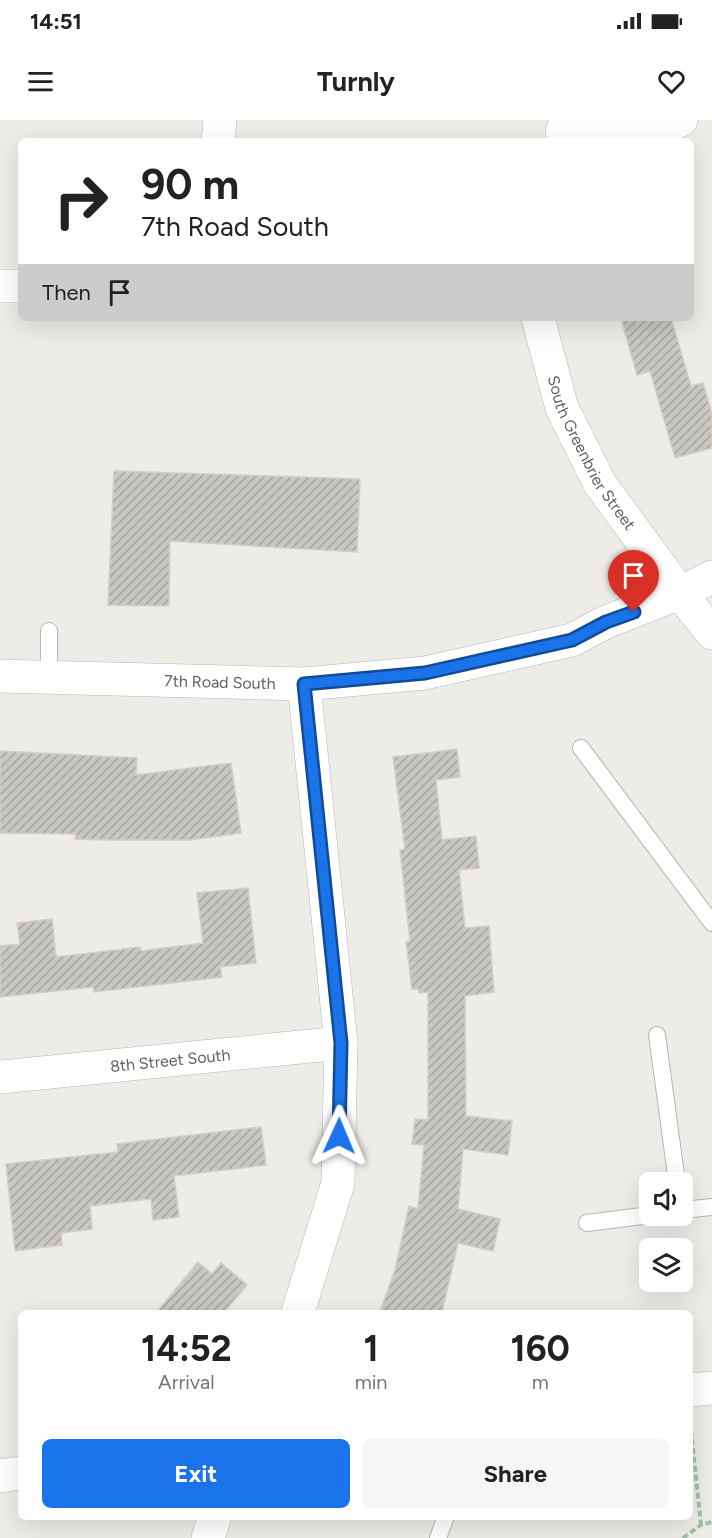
<!DOCTYPE html>
<html lang="en">
<head>
<meta charset="utf-8">
<style>
  :root { --surface:#fff; --page:#f6f6f6; --text:#222; --muted:#767676; --accent:#1a73e8 }
  body { margin:0; font-family:Figtree,sans-serif; background:var(--page); color:var(--text); height:100vh; display:flex; flex-direction:column; font-size:22px; white-space:nowrap }
  * { box-sizing:border-box; margin:0 }
  p { font-size:20px; color:var(--muted) }
  .icon { flex:none; width:33px; height:33px; fill:none; stroke:currentColor; stroke-width:2; stroke-linecap:round; stroke-linejoin:round }
  .map { position:relative; flex:1; overflow:hidden }
  .drawer { position:absolute; left:18px; top:1190px; width:675px; height:210px; display:flex; flex-direction:column; background:var(--surface); border-radius:9px; box-shadow:0 6px 24px #0002 }
  .drawer>* { flex:none }
  .hud { position:absolute; left:18px; top:18px; width:676px; height:183px; border-radius:9px; box-shadow:0 6px 24px #0002; background:#fff; color:var(--text); overflow:hidden }
  .controls { position:absolute; left:639px; top:1052px; display:grid; gap:12px }
  .controls a { display:grid; place-items:center; width:54px; height:54px; border-radius:9px; background:var(--surface); box-shadow:0 6px 24px #0002; font-size:30px }
  .pin { position:absolute; display:grid; place-items:center; width:51px; height:51px; color:#fff; margin:-62px -26px; border-radius:50% 50% 50% 0; rotate:-45deg; box-shadow:0 0 6px #0007 }
  .pin .icon { rotate:45deg }
  .me { position:absolute; width:66px; margin:-33px; rotate:1deg; stroke-linejoin:round; filter:drop-shadow(0 0 4px #0008) }
  .turn { display:flex; align-items:center; gap:21px; height:126px; padding:0 24px; font-size:27px }
  .turn .icon { width:78px; height:78px; stroke-width:2.5 }
  .turn b { display:block; font-size:42px; line-height:51px }
  .then { display:flex; align-items:center; height:57px; padding:0 24px; background:#0003; gap:12px; font-size:22px }
  .eta { display:flex; justify-content:space-evenly; align-items:center; height:102px; text-align:center }
  .eta b { font-size:36px; font-weight:700; line-height:42px }
  .button { display:flex; gap:12px; margin-top:auto; padding:12px 24px }
  .button a { flex:1; height:69px; border-radius:9px; background:var(--accent); color:#fff; font-size:24px; font-weight:700; line-height:69px; text-align:center }
  .button a+a { background:var(--page); color:var(--text) }
  .status { display:flex; justify-content:space-between; align-items:center; height:42px; padding:0 30px; background:var(--surface); direction:ltr }
  .status svg { height:16px; fill:currentColor }
  header { display:flex; justify-content:space-between; align-items:center; height:78px; padding:0 24px; background:var(--surface); font-size:27px; font-weight:700 }
  .map>svg:first-child { display:block }
</style>
</head>
<body>
<div class="status"><b>14:51</b><svg viewBox="0 0 49 12"><path d="M0 12V9h3v3zM5 12V6h3v6zM10 12V3h3v9zM15 12V0h3v12zM26 1h20v11H26zM47 4h2v5h-2z"/></svg></div>
<header><svg class="icon" aria-label="menu" viewBox="0 0 24 24"><path d="M4 6h16M4 12h16M4 18h16"/></svg>Turnly<svg class="icon" aria-label="heart" viewBox="0 0 24 24"><path d="M12 20l-8-8c-3-5 5-10 8-4 3-6 11-1 8 4z"/></svg></header>
<div class="map">
<svg width="712" height="1418" viewBox="0 0 712 1418">
  <defs>
    <pattern id="building-hatch" width="6" height="6" patternUnits="userSpaceOnUse" patternTransform="scale(1.5)"><rect width="6" height="6" fill="#c9c7c2"/><path d="M-1 1l2-2M0 6l6-6M5 7l2-2" fill="none" stroke="#a6a5a1"/></pattern>
  </defs>
  <rect width="100%" height="100%" fill="#eeece6"/>
  <g fill="url(#building-hatch)" stroke="#d2cec5" stroke-width="1.5">
    <path d="M621 198H671L691 266 703 263 712 294V328L675 338 650 251 637 255Z"/>
    <path d="M114 351 360 359 357 432 170 421 169 486 108 485Z"/>
    <path d="M457 629 460 657 436 660 442 720 476 716 479 748 459 750 465 808 489 806 494 872 465 876 466 996 512 1001 508 1035 463 1029 458 1089 500 1099 493 1131 458 1123 442 1192H380L395 1150 409 1086 418 1089 424 1025 412 1024 415 999 428 1000V872L419 873 418 869H412L406 822 410 821 400 730 405 729 393 637Z"/>
    <path d="M0 631 137 638 136 655 231 643 241 713 190 720H110L75 719 76 714 0 713Z"/>
    <path d="M248 768 256 843 220 847 222 857 94 872 93 867 0 877V826L20 824 17 803 52 799 56 837 140 827 141 831 203 823 197 773Z"/>
    <path d="M261 1007 266 1045 174 1056 179 1097 153 1100 151 1079 90 1086 92 1109 61 1113 62 1125 15 1131 6 1044 118 1032 117 1024Z"/>
    <path d="M198 1142 212 1154 221 1143 247 1165 224 1192H157Z"/>
  </g>
  <g fill="none" stroke-linecap="round" stroke-linejoin="round">
    <g stroke="#b3b6b9" stroke-width="18">
      <g id="lane">
        <path d="M49 557V511"/>
        <path d="M581 628 712 803"/>
        <path d="M657 915 677 1062"/>
        <path d="M682 1090 712 1087"/>
        <path d="M587 1103 650 1095"/>
        <path d="M438 1418 446 1396"/>
      </g>
    </g>
    <g stroke="#b3b6b9" stroke-width="34">
      <g id="street">
        <path d="M562 11 663 7 681 0"/>
        <path d="M218 21 220 0"/>
        <path d="M0 166H21"/>
        <path id="s1" d="M538 198 562 288 600 364 680 473 712 513"/>
        <path id="s2" d="M0 957 341 923"/>
        <path d="M298 1192 338 1063 341 923 304 564"/>
        <path d="M690 1270 712 1268"/>
        <path d="M0 1356 21 1353"/>
        <path d="M208 1418 215 1396"/>
      </g>
    </g>
    <g stroke="#b2b5b9" stroke-width="34">
      <g id="secondary">
        <path id="s3" d="M0 556 304 564 425 553 572 520 606 502 680 473 712 457"/>
      </g>
    </g>
    <g stroke="#a0c2a9" stroke-width="4" stroke-dasharray="6 3" stroke-linecap="butt">
      <path d="M691 1310 701 1405"/>
      <path d="M683 1418 701 1405 712 1402"/>
    </g>
    <use href="#lane" stroke="#fff" stroke-width="16"/>
    <use href="#street" stroke="#fff" stroke-width="33"/>
    <use href="#secondary" stroke="#fff" stroke-width="33"/>
  </g>
  <g fill="none" stroke-linecap="round" stroke-linejoin="round">
    <g stroke="#114b97" stroke-width="15">
      <path id="route" d="M339 1016 341 923 304 564 425 553 572 520 606 502 634 492"/>
    </g>
    <use href="#route" stroke="#1a73e8" stroke-width="10"/>
  </g>
  <g text-anchor="middle" stroke-width="4.5" stroke-linejoin="round" paint-order="stroke">
    <g font-size="16" fill="#5e6164" stroke="#fff">
      <text dy="6" stroke="none"><textPath href="#s1" startOffset="146">South Greenbrier Street</textPath></text>
      <text dy="6" stroke="none"><textPath href="#s3" startOffset="220">7th Road South</textPath></text>
      <text dy="6" stroke="none"><textPath href="#s2" startOffset="171">8th Street South</textPath></text>
    </g>
  </g>
</svg>
<div class="controls">
<a><svg class="icon" aria-label="sound" viewBox="0 0 24 24"><path d="M4 9h4l5-4v14l-5-4H4zM17 9q2 3 0 6"/></svg></a>
<a><svg class="icon" aria-label="layers" viewBox="0 0 24 24"><path d="M12 4l9 5-9 5-9-5zM3 14l9 5 9-5"/></svg></a>
</div>
<div class="pin" style="left:634px;top:492px;background:#d93025"><svg class="icon" aria-label="arrive" viewBox="0 0 24 24"><path d="M6 21V4h12l-3 4 3 4H6"/></svg></div>
<svg class="me" style="left:339px;top:1016px" viewBox="-20 -20 40 40"><path d="M0-17L14 15 0 8-14 15z" fill="#1a73e8" stroke="#fff" stroke-width="4"/></svg>
<div class="hud">
<div class="turn"><svg class="icon" aria-label="right" viewBox="0 0 24 24"><path d="M7 20v-9h11M14 6l5 5-5 5"/></svg><div><b>90 m</b>7th Road South</div></div>
<div class="then">Then<svg class="icon" aria-label="arrive" viewBox="0 0 24 24"><path d="M6 21V4h12l-3 4 3 4H6"/></svg></div>
</div>
<section class="drawer">
<div class="eta">
<div><b>14:52</b><p>Arrival</p></div>
<div><b>1</b><p>min</p></div>
<div><b>160</b><p>m</p></div>
</div>
<div class="button"><a>Exit</a><a>Share</a></div>
</section>
</div>
</body>
</html>
